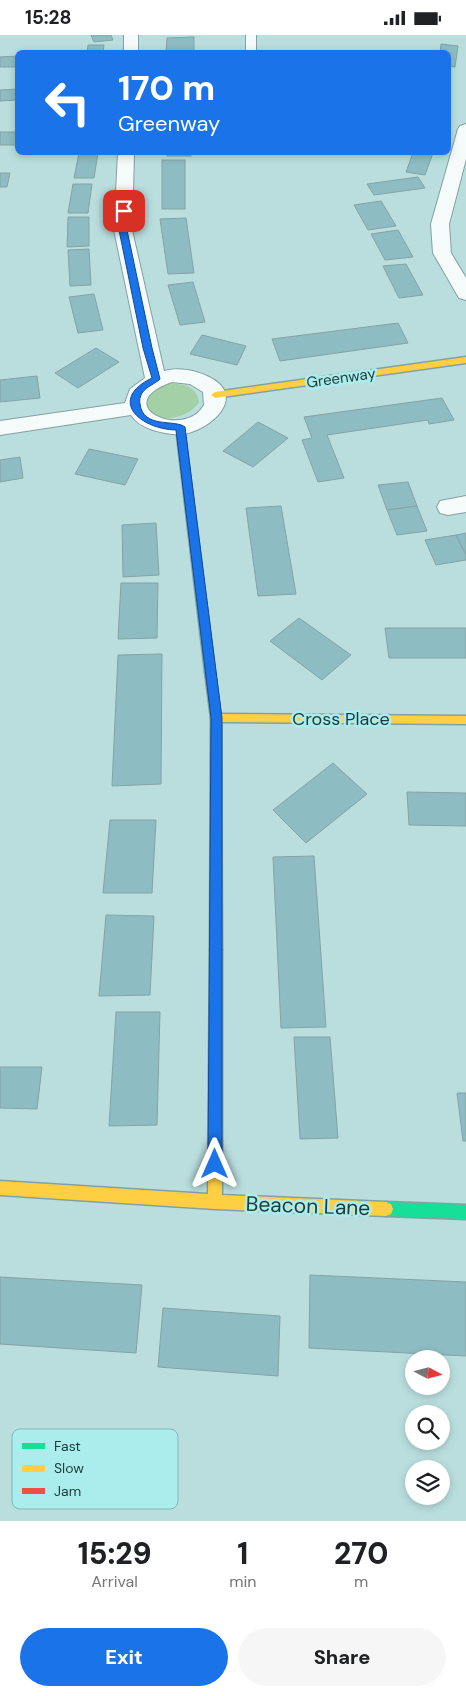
<!DOCTYPE html>
<html lang="en">
<head>
<meta charset="utf-8">
<style>
  :root { --surface:#fff; --page:#f6f6f6; --text:#202124; --muted:#757577; --accent:#1a73e8 }
  body { margin:0; font-family:"DM Sans",sans-serif; background:var(--page); color:var(--text); height:100vh; display:flex; flex-direction:column; font-size:19px; white-space:nowrap }
  * { box-sizing:border-box; margin:0 }
  p { font-size:16px; color:var(--muted) }
  .icon { flex:none; width:28px; height:28px; fill:none; stroke:currentColor; stroke-width:2; stroke-linecap:round; stroke-linejoin:round }
  .map { position:relative; height:1486px; overflow:hidden }
  .sheet { display:flex; flex-direction:column; background:var(--surface); flex:1 }
  .sheet>* { flex:none }
  .hud { position:absolute; left:15px; top:15px; width:436px; height:105px; border-radius:8px; box-shadow:0 2px 8px #0003; background:#1a73e8; color:#fff; overflow:hidden }
  .needle { width:32px; rotate:97deg }
  .buttons { position:absolute; left:405px; top:1315px; display:grid; gap:10px }
  .buttons a { display:grid; place-items:center; width:45px; height:45px; border-radius:50%; background:var(--surface); box-shadow:0 2px 8px #0003; font-size:25px }
  .pin { position:absolute; display:grid; place-items:center; width:42px; height:42px; color:#fff; margin:-21px; border-radius:10px; box-shadow:0 2px 8px #0006 }
  .me { position:absolute; width:55px; margin:-28px; rotate:0deg; stroke-linejoin:round; filter:drop-shadow(0 0 4px #0008) }
  .turn { display:flex; align-items:center; gap:18px; height:105px; padding:0 20px; font-size:22px }
  .turn .icon { width:65px; height:65px; stroke-width:2.5 }
  .turn b { display:block; font-size:35px; line-height:42px }
  .eta { display:flex; justify-content:space-evenly; align-items:center; height:85px; text-align:center }
  .eta b { font-size:30px; font-weight:800; line-height:35px }
  .action { display:flex; gap:10px; margin-top:auto; padding:10px 20px }
  .action a { flex:1; height:58px; border-radius:30px; background:var(--accent); color:#fff; font-size:20px; font-weight:800; line-height:58px; text-align:center }
  .action a+a { background:var(--page); color:var(--text) }
  .status { display:flex; justify-content:space-between; align-items:center; height:35px; padding:0 25px; background:var(--surface); direction:ltr }
  .status svg { height:14px; fill:currentColor }
  .map>svg:first-child { display:block }
</style>
</head>
<body>
<div class="status"><b>15:28</b><svg viewBox="0 0 49 12"><path d="M0 12V9h3v3zM5 12V6h3v6zM10 12V3h3v9zM15 12V0h3v12zM26 1h20v11H26zM47 4h2v5h-2z"/></svg></div>
<div class="map">
<svg width="466" height="1486" viewBox="0 0 466 1486">
  <rect width="100%" height="100%" fill="#badede"/>
  <path fill="#a3d0a4" d="M169 348C183 349 197 351 199 367 191 382 158 391 148 374 146 371 146 366 145 363L147 359Z"/>
  <g fill="#8dbcc2" stroke="#86a2a5">
    <path d="M91 0H111L113 5 94 7Z"/>
    <path d="M194 2V18H166L167 3Z"/>
    <path d="M441 9 458 11 455 32 449 31V18H440Z"/>
    <path d="M88 10H104L103 18H87Z"/>
    <path d="M18 21V32H0V22Z"/>
    <path d="M18 54V65L0 66V55Z"/>
    <path d="M0 97H18L17 110H0Z"/>
    <path d="M79 118H98L94 143H74Z"/>
    <rect x="167" y="118" width="24" height="3"/>
    <path d="M413 118H433L425 140 406 137Z"/>
    <rect x="162" y="125" width="23" height="49"/>
    <path d="M0 138H10L7 152H0Z"/>
    <path d="M418 142 425 153 374 160 367 149Z"/>
    <path d="M73 149H92L88 178H68Z"/>
    <path d="M381 166 396 191 368 195 354 170Z"/>
    <path d="M68 182H89V211L67 212Z"/>
    <path d="M186 183 194 238 168 239 160 184Z"/>
    <path d="M398 195 413 222 385 225 371 199Z"/>
    <path d="M89 214 91 250 70 251 68 215Z"/>
    <path d="M406 229 423 260 399 263 383 231Z"/>
    <path d="M193 247 205 287 180 290 168 250Z"/>
    <path d="M94 259 103 295 78 298 69 262Z"/>
    <path d="M398 288 408 308 280 326 272 304Z"/>
    <path d="M202 300 246 311 237 330 190 319Z"/>
    <path d="M96 313 119 327 78 353 55 338Z"/>
    <path d="M37 341 40 363 0 367V345Z"/>
    <path d="M442 363 454 385 429 389 428 385 327 400 344 443 318 447 302 405 312 403 304 382Z"/>
    <path d="M258 387 288 403 253 432 223 416Z"/>
    <path d="M89 414 138 424 125 450 75 439Z"/>
    <path d="M20 422 23 443 0 447V425Z"/>
    <path d="M408 447 417 471 387 475 378 450Z"/>
    <path d="M281 471 296 559 258 561 246 473Z"/>
    <path d="M417 471 427 496 397 500 387 475Z"/>
    <path d="M156 488 159 540 123 542 122 490Z"/>
    <path d="M466 498V520L456 500Z"/>
    <path d="M456 500 466 520V525L436 530 425 505Z"/>
    <path d="M121 548H158L157 603 118 604Z"/>
    <path d="M299 583 351 620 322 645 270 606Z"/>
    <path d="M385 593H466V623H389Z"/>
    <path d="M162 619 161 749 112 751 118 620Z"/>
    <path d="M333 728 367 759 306 808 273 775Z"/>
    <path d="M407 757 466 758V791L409 790Z"/>
    <path d="M110 785H156L152 858H103Z"/>
    <path d="M314 821 326 992 281 993 273 822Z"/>
    <path d="M106 880 154 881 150 960 99 961Z"/>
    <path d="M116 977H160L157 1090 109 1091Z"/>
    <path d="M294 1002H330L338 1103 300 1104Z"/>
    <path d="M0 1032H42L37 1074 0 1073Z"/>
    <path d="M457 1058H466V1106H463Z"/>
    <path d="M310 1240 466 1247V1321L309 1313Z"/>
    <path d="M0 1242 142 1250 136 1318 0 1309Z"/>
    <path d="M163 1273 280 1281 278 1341 158 1332Z"/>
  </g>
  <g fill="none" stroke-linecap="round" stroke-linejoin="round">
    <g stroke="#84a1a1" stroke-width="2">
      <rect id="lane" x="246" y="0" width="10" height="18"/>
    </g>
    <g stroke="#84a1a1" stroke-width="2">
      <g id="street">
        <rect x="124" y="0" width="14" height="18"/>
        <path d="M466 89V124L449 189 451 218 466 243V265L459 263 433 218 431 189 458 94 460 91Z"/>
        <path d="M118 118H134L132 195 164 336C178 332 196 335 209 342 248 361 211 395 183 399 173 400 163 398 153 395 144 392 136 388 131 380L0 400V386L125 368 130 354 145 343 114 195ZM172 347 190 349 203 357 204 370C184 406 107 370 172 347Z"/>
        <path d="M466 461V477L448 480 440 478 437 472 440 466Z"/>
      </g>
    </g>
    <g stroke="#84a1a1" stroke-width="3">
      <g id="fast">
        <path d="M180 389 184 392 215 637 210 641 205 637 176 392Z"/>
        <path d="M386 1167 466 1170V1184L386 1181 381 1179 379 1174 381 1169Z"/>
      </g>
    </g>
    <g stroke="#84a1a1" stroke-width="3">
      <g id="slow">
        <path d="M466 322V328L215 363 211 360 215 357Z"/>
        <path d="M216 679 466 681V689L216 687 212 686 211 683 212 680Z"/>
        <path d="M216 909 220 911 222 915V1160L386 1167 391 1169 393 1174 391 1179 386 1181 215 1174 0 1160V1146L208 1159 210 915 212 911Z"/>
      </g>
    </g>
    <g stroke="#84a1a1" stroke-width="3">
      <path id="jam" d="M210 633 215 637 221 683 222 915 220 919 216 921 212 919 210 915 211 683 205 637Z"/>
    </g>
    <use href="#lane" fill="#f5fafa" fill-rule="evenodd"/>
    <use href="#street" fill="#f5fafa" fill-rule="evenodd"/>
    <use href="#fast" fill="#16e098" fill-rule="evenodd"/>
    <use href="#slow" fill="#ffcf43" fill-rule="evenodd"/>
    <use href="#jam" fill="#f24e42" fill-rule="evenodd"/>
  </g>
  <path fill="#1a73e8" stroke="#114b97" d="M121 174 127 176V195L152 313 160 344C155 349 147 351 142 358 140 362 139 365 140 369 143 394 175 384 185 392L222 683V1129L220 1134 215 1136 210 1134 208 1129 211 683 176 395C140 394 107 365 152 343L143 313 119 195Z"/>
  <g text-anchor="middle" stroke-width="5" stroke-linejoin="round" paint-order="stroke">
    <g font-size="15" fill="#1f3a3a" stroke="#abeded">
      <text transform="translate(341 343) rotate(-8)" y="5">Greenway</text>
    </g>
    <g font-size="18" fill="#1f3a3a" stroke="#abeded">
      <text x="341" y="690">Cross Place</text>
    </g>
    <g font-size="21" fill="#1f3a3a" stroke="#abeded">
      <text transform="translate(308 1171) rotate(2)" y="7">Beacon Lane</text>
    </g>
  </g>
  <rect x="12" y="1394" width="166" height="80" rx="8" fill="#abeded" stroke="#81b7b7" stroke-width="1"/>
  <rect x="22" y="1408" width="23" height="6" fill="#16e098"/>
  <rect x="22" y="1430" width="23" height="7" fill="#ffcf43"/>
  <rect x="22" y="1453" width="23" height="6" fill="#f24e42"/>
  <g font-size="14" fill="#1f3a3a">
    <text x="54" y="1416">Fast</text>
    <text x="54" y="1438">Slow</text>
    <text x="54" y="1461">Jam</text>
  </g>
</svg>
<div class="buttons">
<a><svg class="needle" viewBox="-14 -14 28 28"><path d="M0-13l5 13h-10z" fill="#e53935"/><path d="M0 13l5-13h-10z" fill="#757577"/></svg></a>
<a><svg class="icon" aria-label="search" viewBox="0 0 24 24"><circle cx="10" cy="10" r="6"/><path d="M15 15l6 6"/></svg></a>
<a><svg class="icon" aria-label="layers" viewBox="0 0 24 24"><path d="M12 4l9 5-9 5-9-5zM3 14l9 5 9-5"/></svg></a>
</div>
<div class="pin" style="left:124px;top:176px;background:#d93025"><svg class="icon" aria-label="arrive" viewBox="0 0 24 24"><path d="M6 21V4h12l-3 4 3 4H6"/></svg></div>
<svg class="me" style="left:215px;top:1129px" viewBox="-20 -20 40 40"><path d="M0-17L14 15 0 8-14 15z" fill="#1a73e8" stroke="#fff" stroke-width="4"/></svg>
<div class="hud">
<div class="turn"><svg class="icon" aria-label="left" viewBox="0 0 24 24"><path d="M17 20v-9H6M10 6l-5 5 5 5"/></svg><div><b>170 m</b>Greenway</div></div>
</div>
</div>
<section class="sheet">
<div class="eta">
<div><b>15:29</b><p>Arrival</p></div>
<div><b>1</b><p>min</p></div>
<div><b>270</b><p>m</p></div>
</div>
<div class="action"><a>Exit</a><a>Share</a></div>
</section>
</body>
</html>
